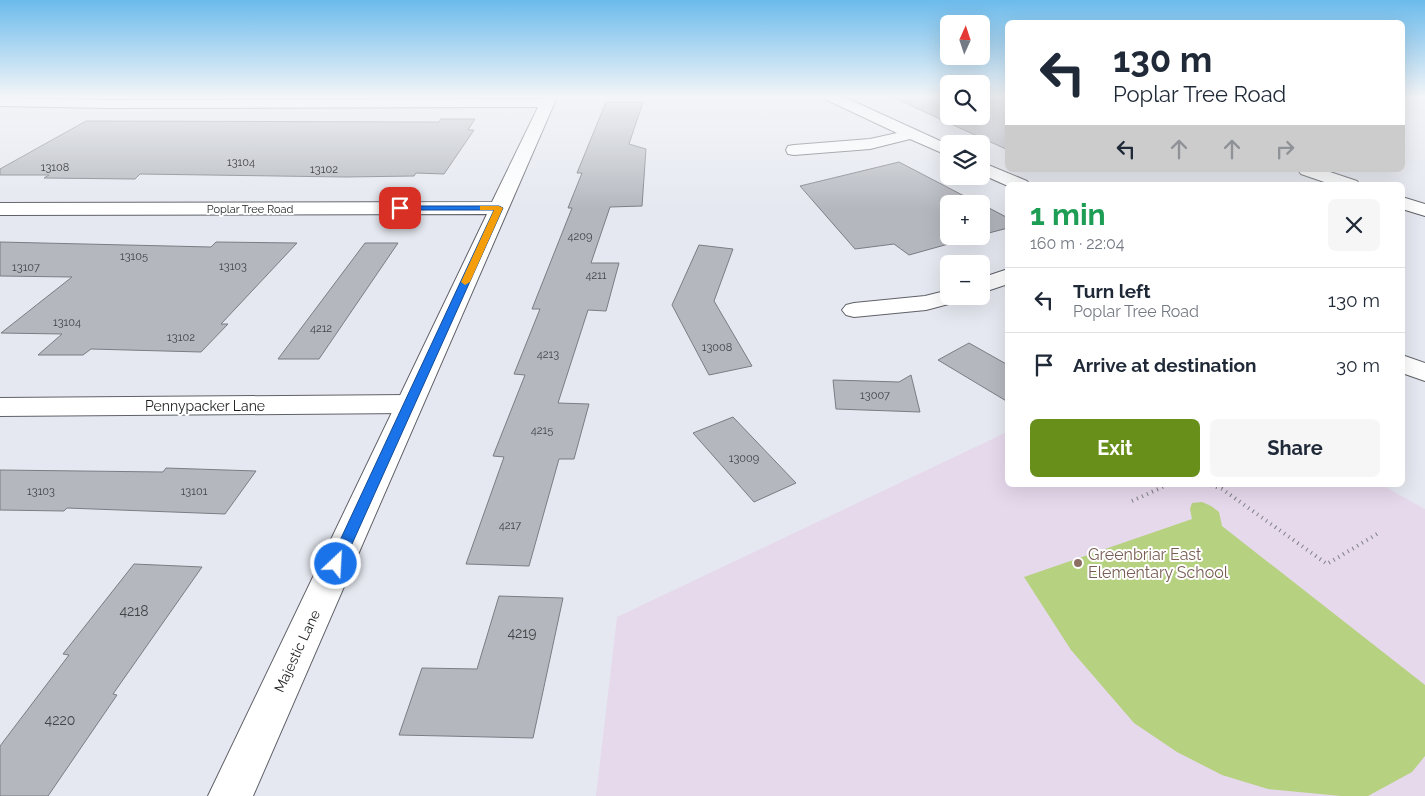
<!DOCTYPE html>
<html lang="en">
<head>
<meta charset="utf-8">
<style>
  :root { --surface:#fff; --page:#f6f6f7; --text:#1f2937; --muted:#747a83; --line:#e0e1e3; --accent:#698f1b }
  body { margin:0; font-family:Raleway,sans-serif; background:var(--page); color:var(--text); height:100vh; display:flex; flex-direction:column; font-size:19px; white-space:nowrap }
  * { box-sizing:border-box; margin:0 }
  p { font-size:16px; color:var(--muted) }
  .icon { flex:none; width:28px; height:28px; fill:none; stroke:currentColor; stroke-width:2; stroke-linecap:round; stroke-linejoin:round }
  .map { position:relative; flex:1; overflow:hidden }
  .sheet { position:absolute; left:1005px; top:182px; width:400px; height:305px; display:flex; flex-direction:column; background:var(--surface); border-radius:8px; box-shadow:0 5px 20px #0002 }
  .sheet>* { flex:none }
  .hud { position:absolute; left:1005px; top:20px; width:400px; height:152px; border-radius:8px; box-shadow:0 5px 20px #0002; background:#fff; color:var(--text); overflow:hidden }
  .needle { width:32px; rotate:3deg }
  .buttons { position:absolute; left:940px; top:15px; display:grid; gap:10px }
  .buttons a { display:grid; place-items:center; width:50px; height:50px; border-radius:8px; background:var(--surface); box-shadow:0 5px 20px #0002; font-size:25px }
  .pin { position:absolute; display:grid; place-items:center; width:42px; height:42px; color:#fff; margin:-21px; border-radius:10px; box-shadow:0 2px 8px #0006 }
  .me { position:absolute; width:55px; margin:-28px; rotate:25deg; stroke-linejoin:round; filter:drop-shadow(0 0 4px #0008) }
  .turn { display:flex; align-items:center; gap:18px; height:105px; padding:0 25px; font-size:22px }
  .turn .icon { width:65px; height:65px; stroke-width:2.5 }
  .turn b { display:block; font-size:35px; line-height:42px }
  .lanes { display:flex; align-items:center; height:48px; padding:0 25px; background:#0003; justify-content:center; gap:25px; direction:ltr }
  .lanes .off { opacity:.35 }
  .round { display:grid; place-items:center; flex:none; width:52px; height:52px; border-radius:8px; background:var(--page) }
  .head { display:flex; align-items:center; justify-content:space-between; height:85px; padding:0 25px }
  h1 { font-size:30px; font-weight:700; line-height:38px; color:#1e9e55 }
  .cta { display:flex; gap:10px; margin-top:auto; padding:10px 25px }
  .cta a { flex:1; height:58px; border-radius:8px; background:var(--accent); color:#fff; font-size:20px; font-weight:700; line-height:58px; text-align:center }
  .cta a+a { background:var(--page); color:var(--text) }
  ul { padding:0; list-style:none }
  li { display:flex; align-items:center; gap:15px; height:65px; padding:0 25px; border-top:1px solid var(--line) }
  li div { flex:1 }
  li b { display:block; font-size:19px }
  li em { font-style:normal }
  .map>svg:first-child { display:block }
</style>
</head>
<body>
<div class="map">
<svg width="1425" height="796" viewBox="0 0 1425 796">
  <rect width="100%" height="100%" fill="#e5e8f0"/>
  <path fill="#e6d9ec" d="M1007 432 1008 485H1382L1425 509V796H596L617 617Z"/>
  <path fill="#b6d17f" d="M1202 502 1211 506 1219 512 1222 526 1425 685V756L1412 772 1368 796H1341L1268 789 1222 775 1177 752 1134 723 1071 650 1024 577 1192 519 1190 509 1192 503Z"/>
  <g fill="#b4b7be" stroke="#7b7d84">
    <path d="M892 97H949V116H981V97H1008V150Z"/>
    <path d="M606 102H643L629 144 646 149 642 206 610 207 591 263H619L606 311 588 310 558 403 589 404 574 459H559L529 566 466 564 504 457 493 456 525 375 514 374 540 309H532L572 208H568L582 173H577Z"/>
    <path d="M441 119H475L468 130H474L444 174 416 173 414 176 345 177 140 174 135 179 44 178 49 175H0V169L86 121 439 122Z"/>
    <path d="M899 162 968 198H970L1008 218V228L981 235V204H949V236H977L909 255 894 244 855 249 800 186Z"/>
    <path d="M0 242 211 247 216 242 297 243 221 324H228L201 352 91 349 83 355H38L62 334 1 333 72 277 0 276Z"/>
    <path d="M365 243H398L319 359H278Z"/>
    <path d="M699 245 733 249 714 301 752 366 709 375 672 305Z"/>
    <path d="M969 343 1008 365V402L938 360Z"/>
    <path d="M911 375 920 412 836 409 833 380 899 382Z"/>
    <path d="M733 417 796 483 754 502 693 433Z"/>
    <path d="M166 468 256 471 225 514 67 508 64 511 0 510V470L163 472Z"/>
    <path d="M134 564 202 567 113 694 117 695 48 796H0V746L69 655 63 654Z"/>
    <path d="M499 596 563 598 533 738 399 735 422 668 477 669Z"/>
  </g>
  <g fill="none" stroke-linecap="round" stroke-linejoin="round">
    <g stroke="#5f6168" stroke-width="2">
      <g id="minor">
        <path d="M825 97H844L949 145V156L910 139 870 149 794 155 788 154 786 150 788 146 794 145 870 139 897 133 827 100Z"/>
        <path d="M0 98 107 100 547 99 552 100 554 103 552 106 547 107 107 108 0 106Z"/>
        <path d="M981 162 1027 181 1030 185 1008 186 981 174Z"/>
        <path d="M1298 170H1324L1357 181 1360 185H1333L1301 174Z"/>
        <path d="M1402 197 1425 204V216L1402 209Z"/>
        <path d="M1008 269V284L981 293V278Z"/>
        <path d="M949 290V296H963L960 301 926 310 854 317 846 315 842 310 846 305 854 303 925 296Z"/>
        <path d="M1402 355 1425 363V381L1402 373Z"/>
        <path d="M409 395 419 398 423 404 419 410 409 413 0 416V398Z"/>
      </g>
    </g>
    <g stroke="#5f6168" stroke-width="2">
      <path id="tertiary" d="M543 97H557L253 796H208L487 214 0 215V203L492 202Z"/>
    </g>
    <g stroke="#7f8186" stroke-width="4" stroke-dasharray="1 4.5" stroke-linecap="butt">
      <path d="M1211 485 1222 489 1327 564 1377 534"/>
      <path d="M1132 501 1167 485"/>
    </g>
    <use href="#minor" fill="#fff" fill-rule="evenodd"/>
    <use href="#tertiary" fill="#fff" fill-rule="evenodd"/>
  </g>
  <linearGradient id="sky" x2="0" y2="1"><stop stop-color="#6cbbec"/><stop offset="0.46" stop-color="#f3f5f8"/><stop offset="1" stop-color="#f3f5f8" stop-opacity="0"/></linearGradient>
  <rect width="1425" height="209" fill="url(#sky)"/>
  <path fill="#1a73e8" stroke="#114b97" d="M400 206H499L503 208 343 564 341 568 336 570 331 568 329 564 494 210H398V207Z"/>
  <path fill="#f59e0b" d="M480 206H499L503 208 470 282 465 285 461 282 494 210H480Z"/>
  <circle fill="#8d6e63" stroke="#fff" stroke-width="2" cx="1078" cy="563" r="5"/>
  <g text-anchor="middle" stroke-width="4" stroke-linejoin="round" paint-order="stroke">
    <g font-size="11" fill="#424447">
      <text x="241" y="166">13104</text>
      <text x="55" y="171">13108</text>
      <text x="324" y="173">13102</text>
      <text x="580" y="240">4209</text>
      <text x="134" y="260">13105</text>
      <text x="233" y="270">13103</text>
      <text x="26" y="271">13107</text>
      <text x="596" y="279">4211</text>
      <text x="67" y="326">13104</text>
      <text x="321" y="332">4212</text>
      <text x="181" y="341">13102</text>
      <text x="717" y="351">13008</text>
      <text x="548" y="358">4213</text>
      <text x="875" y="399">13007</text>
      <text x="542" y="434">4215</text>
      <text x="744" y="462">13009</text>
      <text x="41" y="495">13103</text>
      <text x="194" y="495">13101</text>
      <text x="510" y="529">4217</text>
    </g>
    <g font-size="11" fill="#1c1d1f" stroke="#fff">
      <text x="250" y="213">Poplar Tree Road</text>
    </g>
    <g font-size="14" fill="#1c1d1f" stroke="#fff">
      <text x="205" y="411">Pennypacker Lane</text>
      <text transform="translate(297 651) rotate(-65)" y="5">Majestic Lane</text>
    </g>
    <g font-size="14" fill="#424447">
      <text x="134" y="616">4218</text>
      <text x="522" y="638">4219</text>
      <text x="60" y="725">4220</text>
    </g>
    <g font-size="16" fill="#785e54" stroke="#fff" text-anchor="start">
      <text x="1088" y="560">Greenbriar East<tspan x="1088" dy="18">Elementary School</tspan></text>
    </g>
  </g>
</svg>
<div class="buttons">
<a><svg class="needle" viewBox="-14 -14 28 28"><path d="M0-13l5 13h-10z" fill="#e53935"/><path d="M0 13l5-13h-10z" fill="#747a83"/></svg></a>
<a><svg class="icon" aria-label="search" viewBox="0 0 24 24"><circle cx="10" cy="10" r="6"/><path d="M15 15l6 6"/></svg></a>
<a><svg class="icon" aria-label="layers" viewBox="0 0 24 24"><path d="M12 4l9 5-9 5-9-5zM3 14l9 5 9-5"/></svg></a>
<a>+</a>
<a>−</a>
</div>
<div class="pin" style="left:400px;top:208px;background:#d93025"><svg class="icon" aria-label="arrive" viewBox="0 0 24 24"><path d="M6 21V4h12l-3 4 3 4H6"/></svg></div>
<svg class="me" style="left:336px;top:564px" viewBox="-20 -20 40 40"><circle r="17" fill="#1a73e8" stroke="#fff" stroke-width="3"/><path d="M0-11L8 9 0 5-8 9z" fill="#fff"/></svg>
<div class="hud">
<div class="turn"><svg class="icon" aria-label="left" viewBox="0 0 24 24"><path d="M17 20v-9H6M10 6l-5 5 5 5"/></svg><div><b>130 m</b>Poplar Tree Road</div></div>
<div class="lanes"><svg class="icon" aria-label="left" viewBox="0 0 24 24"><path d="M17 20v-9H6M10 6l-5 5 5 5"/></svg><svg class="icon off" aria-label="ahead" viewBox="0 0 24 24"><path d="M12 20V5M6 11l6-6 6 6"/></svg><svg class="icon off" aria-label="ahead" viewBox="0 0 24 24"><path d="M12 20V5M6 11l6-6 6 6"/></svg><svg class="icon off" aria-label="right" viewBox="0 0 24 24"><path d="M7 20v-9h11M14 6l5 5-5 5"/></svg></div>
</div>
<section class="sheet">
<div class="head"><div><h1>1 min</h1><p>160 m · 22:04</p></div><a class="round"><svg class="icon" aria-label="close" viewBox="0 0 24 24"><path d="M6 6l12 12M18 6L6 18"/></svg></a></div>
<ul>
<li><svg class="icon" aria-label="left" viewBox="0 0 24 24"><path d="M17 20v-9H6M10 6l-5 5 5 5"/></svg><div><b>Turn left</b><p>Poplar Tree Road</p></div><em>130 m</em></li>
<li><svg class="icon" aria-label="arrive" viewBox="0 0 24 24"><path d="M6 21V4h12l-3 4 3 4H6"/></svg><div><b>Arrive at destination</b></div><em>30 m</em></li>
</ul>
<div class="cta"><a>Exit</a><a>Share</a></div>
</section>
</div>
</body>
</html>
